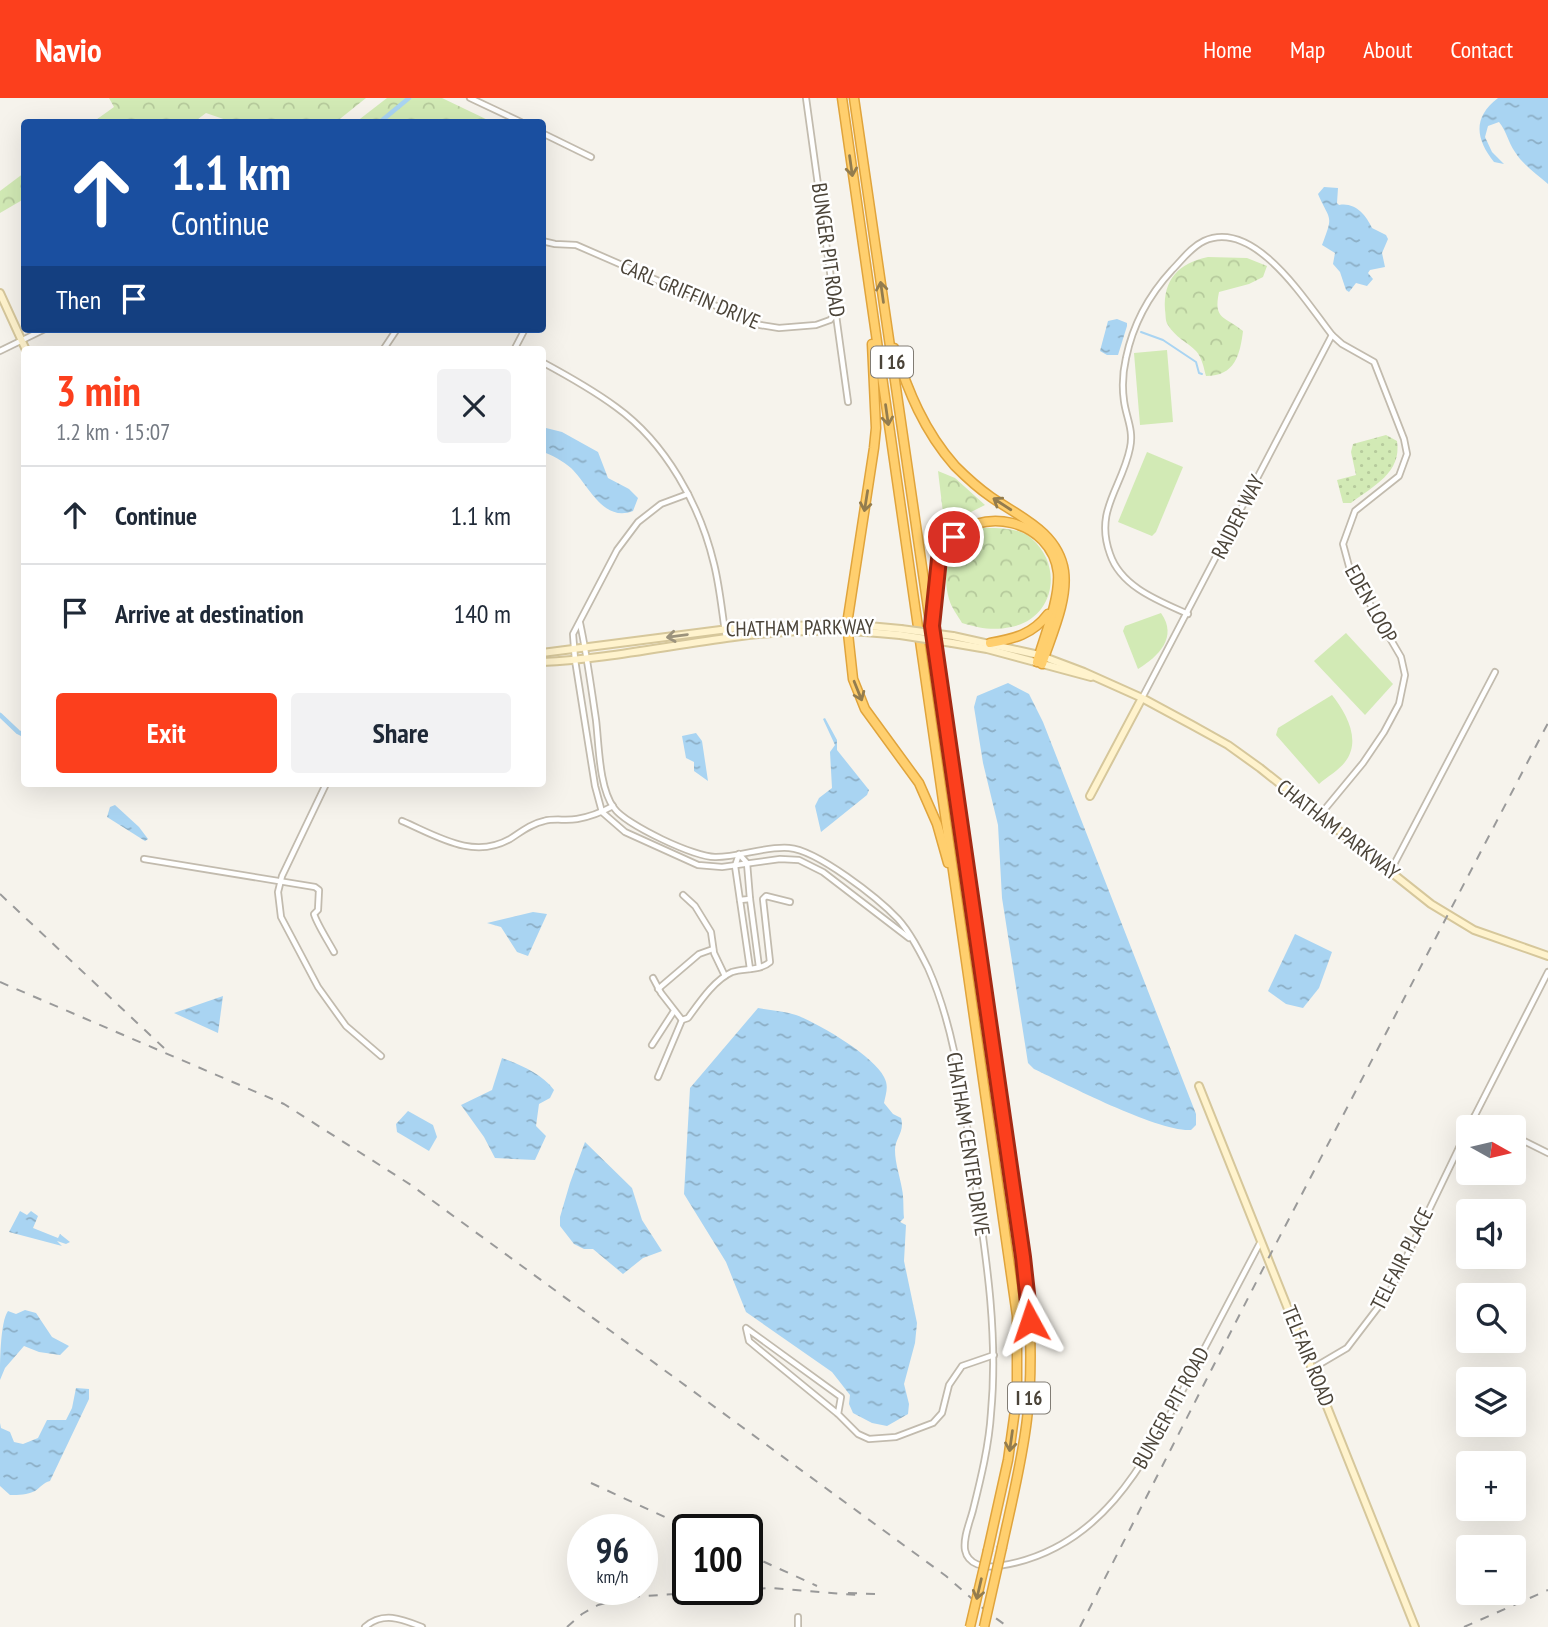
<!DOCTYPE html>
<html lang="en">
<head>
<meta charset="utf-8">
<style>
  :root { --surface:#fff; --page:#f2f2f3; --text:#1f2937; --muted:#747a83; --line:#e0e1e3; --accent:#fc3f1d }
  body { margin:0; font-family:"PT Sans Narrow",sans-serif; background:var(--page); color:var(--text); height:100vh; display:flex; flex-direction:column; font-size:26px; white-space:nowrap }
  * { box-sizing:border-box; margin:0 }
  p { font-size:23px; color:var(--muted) }
  .icon { flex:none; width:38px; height:38px; fill:none; stroke:currentColor; stroke-width:2; stroke-linecap:round; stroke-linejoin:round }
  .map { position:relative; flex:1; overflow:hidden }
  .drawer { position:absolute; left:21px; top:248px; width:525px; height:441px; display:flex; flex-direction:column; background:var(--surface); border-radius:7px; box-shadow:0 7px 28px #0002 }
  .drawer>* { flex:none }
  .hud { position:absolute; left:21px; top:21px; width:525px; height:214px; border-radius:7px; box-shadow:0 7px 28px #0002; background:#1a4fa0; color:#fff; overflow:hidden }
  .needle { width:46px; rotate:98deg }
  .tools { position:absolute; left:1456px; top:1017px; display:grid; gap:14px }
  .tools a { display:grid; place-items:center; width:70px; height:70px; border-radius:7px; background:var(--surface); box-shadow:0 7px 28px #0002; font-size:35px }
  .speed { position:absolute; left:567px; top:1416px; display:flex; gap:14px; font-size:35px; font-weight:700; text-align:center }
  .speed>* { display:grid; place-content:center; width:91px; height:91px; border-radius:50%; background:var(--surface); box-shadow:0 7px 28px #0002; line-height:1 }
  .speed small { font-size:18px; font-weight:400 }
  .speed .limit { border:4px solid #111; border-radius:10px; background:#fff; color:#111 }
  .pin { position:absolute; display:grid; place-items:center; width:60px; height:60px; color:#fff; margin:-30px; border:4px solid #fff; border-radius:50%; box-shadow:0 2px 7px #0007 }
  .me { position:absolute; width:77px; margin:-38px; rotate:355deg; stroke-linejoin:round; filter:drop-shadow(0 0 5px #0008) }
  .turn { display:flex; align-items:center; gap:24px; height:147px; padding:0 35px; font-size:32px }
  .turn .icon { width:91px; height:91px; stroke-width:2.5 }
  .turn b { display:block; font-size:49px; line-height:60px }
  .then { display:flex; align-items:center; height:66px; padding:0 35px; background:#0003; gap:14px; font-size:26px }
  .round { display:grid; place-items:center; flex:none; width:74px; height:74px; border-radius:7px; background:var(--page) }
  .summary { display:flex; align-items:center; justify-content:space-between; height:119px; padding:0 35px }
  h1 { font-size:42px; font-weight:800; line-height:52px; color:var(--accent) }
  .cta { display:flex; gap:14px; margin-top:auto; padding:14px 35px }
  .cta a { flex:1; height:80px; border-radius:7px; background:var(--accent); color:#fff; font-size:28px; font-weight:800; line-height:80px; text-align:center }
  .cta a+a { background:var(--page); color:var(--text) }
  ul { padding:0; list-style:none }
  li { display:flex; align-items:center; gap:21px; height:98px; padding:0 35px; border-top:2px solid var(--line) }
  li div { flex:1 }
  li b { display:block; font-size:26px }
  li em { font-style:normal }
  header { display:flex; align-items:center; gap:42px; box-sizing:border-box; height:98px; padding:0 35px; background:var(--accent); color:#fff }
  header strong { font-size:33px }
  nav { display:flex; gap:38px; margin-inline-start:auto; font-size:24px }
  .map>svg:first-child { display:block }
</style>
</head>
<body>
<header>
<strong>Navio</strong>
<nav><a>Home</a><a>Map</a><a>About</a><a>Contact</a></nav>
</header>
<div class="map">
<svg width="1548" height="1529" viewBox="0 0 1548 1529">
  <defs>
    <pattern id="forest-crowns" width="20" height="18" patternUnits="userSpaceOnUse" patternTransform="scale(1.75)"><rect width="20" height="18" fill="#d2eab5"/><path d="M2 6a3 3 0 1 1 6 0M12 15a3 3 0 1 1 6 0" fill="none" stroke="#b6ca9c"/></pattern>
    <pattern id="park-dots" width="8" height="8" patternUnits="userSpaceOnUse" patternTransform="scale(1.75)"><rect width="8" height="8" fill="#d2eab5"/><path d="M2 2h.1M6 6h.1" fill="none" stroke="#b6ca9c" stroke-width="1.8" stroke-linecap="round"/></pattern>
    <pattern id="water-ripples" width="26" height="14" patternUnits="userSpaceOnUse" patternTransform="scale(1.75)"><rect width="26" height="14" fill="#a9d4f2"/><path d="M2 4q2-2 4 0t4 0M15 11q2-2 4 0t4 0" fill="none" stroke="#8caec5"/></pattern>
  </defs>
  <rect width="100%" height="100%" fill="#f6f3ec"/>
  <g fill="#d2eab5">
    <path d="M1167 252 1173 324 1140 327 1134 255Z"/>
    <path d="M1147 354 1183 369 1156 434 1152 438 1118 424Z"/>
    <path d="M1161 515C1178 539 1159 558 1138 571L1123 533 1125 528Z"/>
    <path d="M1346 535 1393 586 1365 617 1314 563Z"/>
    <path d="M1332 597C1346 615 1362 642 1345 664 1339 672 1327 679 1319 686L1276 637 1278 630Z"/>
  </g>
  <g fill="url(#forest-crowns)">
    <path d="M109 0H366L336 24H232L206 15 194 24H93L114 9Z"/>
    <path d="M387 0H442L490 23 356 24Z"/>
    <path d="M24 75V101L0 115V93Z"/>
    <path d="M1208 159 1247 160 1267 168 1263 179 1249 186 1219 194C1213 222 1225 218 1243 233 1240 257 1235 278 1206 278 1204 271 1202 259 1196 253 1187 244 1175 239 1168 227 1165 223 1166 218 1165 212 1163 181 1179 165 1208 159Z"/>
    <path d="M938 373 955 380 985 407 953 423H944Z"/>
    <path d="M980 430C996 430 1020 429 1032 441 1064 469 1054 521 1011 529 993 533 979 530 962 525 958 518 951 509 949 501 940 469 953 445 980 430Z"/>
  </g>
  <path fill="url(#park-dots)" d="M1386 337 1397 343C1402 375 1373 388 1351 405H1343L1337 382 1356 377 1351 354 1353 346Z"/>
  <g fill="url(#water-ripples)">
    <path d="M1498 0H1548V86C1537 76 1523 67 1515 54 1508 44 1507 34 1499 24L1488 28 1485 39 1492 54 1504 66 1494 64C1476 41 1472 20 1498 0Z"/>
    <path d="M1324 89 1338 90 1337 105 1339 107C1355 104 1366 117 1372 130L1386 137 1388 141 1382 155 1385 169 1370 172 1368 175 1373 181 1367 188 1356 185 1349 194 1346 192 1340 174 1333 166 1335 155 1322 147C1334 115 1330 124 1318 96Z"/>
    <path d="M1117 221 1127 225V228L1118 257H1107L1100 253 1108 223Z"/>
    <path d="M542 329 562 334 598 354 608 380 629 391 638 400 633 413C603 425 588 386 571 370 563 363 552 357 543 354Z"/>
    <path d="M1008 585 1029 596 1043 624 1196 1016V1027L1191 1032C1158 1034 1068 987 1034 971L1028 965 1002 800 998 727 983 665 974 609 977 598Z"/>
    <path d="M825 620 837 642V652L869 692 867 697 821 734 815 708 819 700 832 690 830 654 835 647 823 621Z"/>
    <path d="M696 635 702 643 708 683 694 673V664L686 660 682 638Z"/>
    <path d="M115 707 139 729 148 741 145 743 107 719 110 709Z"/>
    <path d="M533 814 547 816 528 858 517 854 501 829 487 825Z"/>
    <path d="M1295 836 1332 854 1319 890 1303 910 1286 906 1268 893Z"/>
    <path d="M223 898 218 935 174 915Z"/>
    <path d="M758 910C770 912 784 913 796 917 818 925 874 958 884 979 889 988 886 995 884 1005L893 1016 901 1020C905 1034 895 1040 895 1052 895 1065 900 1079 902 1091 904 1100 903 1110 904 1120L900 1124 906 1127 904 1163 917 1225 915 1245 904 1286 909 1306 908 1316 887 1328 872 1325 853 1315 849 1306 850 1297 832 1274 746 1214 726 1164 684 1096 690 990Z"/>
    <path d="M502 960C521 967 542 976 554 992L550 1000 539 1006 536 1028 546 1038 535 1062 495 1060 484 1039 461 1007 492 992Z"/>
    <path d="M408 1013 433 1027 437 1039 429 1053 397 1034 396 1026Z"/>
    <path d="M585 1044 632 1090 642 1122 662 1153 643 1160 623 1176 593 1151H584L574 1146 560 1128V1119L570 1085Z"/>
    <path d="M20 1113 27 1117 31 1113 38 1118 33 1130 58 1140 60 1136 70 1144 66 1146 57 1143 62 1148 9 1134Z"/>
    <path d="M25 1212 36 1215 52 1239 69 1248 60 1257 39 1254 24 1248 5 1270 0 1282C0 1266 0 1224 8 1213L16 1216Z"/>
    <path d="M76 1290 89 1291V1301L50 1383C43 1385 41 1389 35 1393 27 1397 19 1397 10 1397L0 1388V1325L1 1330 10 1334 14 1344 23 1346 38 1340 47 1322H66L72 1310Z"/>
  </g>
  <g fill="none" stroke-linecap="round" stroke-linejoin="round">
    <path stroke="#a9d4f2" stroke-width="2" d="M1141 234 1163 242 1196 264 1199 275 1202 276"/>
    <g stroke="#a9d4f2" stroke-width="4.5">
      <path d="M380 24 409 0"/>
      <path d="M0 617 18 634 24 637"/>
    </g>
    <g stroke="#c2bbae" stroke-width="8">
      <g id="street">
        <path d="M470 0 521 24"/>
        <path d="M806 0 848 304"/>
        <path d="M542 35 591 59"/>
        <path d="M542 143 555 146 576 147 760 227 779 230 816 227 830 222 837 214"/>
        <path d="M383 252 397 231"/>
        <path d="M514 252 525 231"/>
        <path d="M0 253 45 231"/>
        <path d="M542 264C568 278 593 292 616 309 666 345 700 407 714 466 720 490 722 515 726 540"/>
        <path d="M688 396 661 406 638 424 617 452 573 536 575 562 595 688 602 714 625 734 698 767 722 769 780 761 799 762 823 774 909 840"/>
        <path d="M1188 516C1159 503 1121 489 1110 456 1094 412 1122 390 1130 350 1134 332 1126 319 1124 303 1122 289 1123 273 1126 260 1133 226 1149 197 1172 172 1182 162 1191 149 1204 143 1255 120 1306 204 1332 237L1342 246 1374 264 1404 341 1407 356 1399 378 1355 413 1343 446 1350 472 1401 559 1405 577 1399 606 1384 634 1363 665 1320 717"/>
        <path d="M580 525C587 557 591 589 596 622 599 647 599 690 614 710 626 727 696 760 716 759 740 759 765 748 789 750 817 752 878 800 898 821 910 834 920 854 928 870 955 931 962 997 972 1062 984 1146 999 1230 991 1315 989 1347 981 1380 973 1412 970 1424 963 1439 965 1452 968 1467 984 1470 998 1468 1104 1453 1148 1359 1192 1274 1215 1231 1238 1187 1261 1143"/>
        <path d="M1142 600 1332 237"/>
        <path d="M326 686 282 778 278 794 281 819 318 889 346 928 381 958"/>
        <path d="M402 723C437 738 473 762 510 741 521 734 530 726 544 723 554 720 566 723 577 721 589 719 602 714 613 708"/>
        <path d="M739 756 735 768 750 871"/>
        <path d="M739 756 747 765 750 801 740 802"/>
        <path d="M144 761 315 789 319 792 318 812 314 816C317 826 328 843 334 854"/>
        <path d="M1390 774 1495 574"/>
        <path d="M683 797 695 808 711 834 714 855 725 878"/>
        <path d="M750 801 759 869"/>
        <path d="M653 880 661 895 682 922"/>
        <path d="M658 891 699 856 713 851"/>
        <path d="M652 947 674 913"/>
        <path d="M658 979 682 922 688 920C699 905 714 882 732 874 744 870 760 873 770 864L763 801 766 798 790 804"/>
        <path d="M1474 1019 1495 1029"/>
        <path d="M1469 1029 1548 874"/>
        <path d="M1514 1038 1548 1055"/>
        <path d="M1313 1270 1347 1250 1389 1195 1468 1031"/>
        <path d="M838 1316 841 1299 746 1230 749 1243 761 1253 838 1316 858 1336 869 1341 896 1339 933 1325 942 1315 949 1287 962 1268 994 1257"/>
        <path d="M365 1529C383 1513 402 1521 422 1529"/>
        <path d="M798 1529V1519"/>
      </g>
    </g>
    <g stroke="#d6c79b" stroke-width="10">
      <g id="secondary">
        <path d="M0 195 26 252"/>
        <path d="M953 538 1039 557 1084 574 1142 600 1192 627 1228 647 1260 670 1431 806 1474 832 1548 858"/>
        <path d="M952 545 987 551 1091 579"/>
        <path d="M542 555 736 530 847 526 901 531"/>
        <path d="M542 564C607 561 670 547 734 539 789 531 845 531 900 537"/>
        <path d="M1090 698 1142 600"/>
        <path d="M1199 988 1415 1529"/>
      </g>
    </g>
    <g stroke="#e0a43c" stroke-width="11">
      <g id="highway">
        <path d="M842 0 1017 1218V1298L1008 1362 988 1452"/>
        <path d="M854 0 1029 1207C1031 1245 1032 1283 1027 1321 1022 1364 1011 1407 1002 1449"/>
        <path d="M872 246 876 330 874 350 847 526 853 581 865 611 919 685 937 726 948 765"/>
        <path d="M894 250C908 293 924 333 955 368 966 379 978 390 991 399 1020 419 1058 434 1064 473 1068 503 1051 538 1042 566"/>
        <path d="M933 515C936 492 933 467 947 447 978 404 1052 422 1058 475 1060 501 1044 539 1037 564"/>
        <path d="M990 545C1014 541 1033 536 1048 516"/>
      </g>
    </g>
    <use href="#street" stroke="#fff" stroke-width="4.5"/>
    <use href="#secondary" stroke="#fff3cd" stroke-width="6"/>
    <use href="#highway" stroke="#ffcf6e" stroke-width="8"/>
    <g stroke="#9a9a9a" stroke-width="2" stroke-dasharray="9 9" stroke-linecap="butt">
      <path d="M0 796 165 951"/>
      <path d="M0 884 284 1006 411 1087 946 1478 986 1513 1008 1529"/>
      <path d="M591 1385 693 1432"/>
      <path d="M747 1456 817 1488"/>
      <path d="M848 1495 876 1496"/>
      <path d="M567 1529 582 1516 598 1507 629 1499 770 1490 857 1497"/>
      <path d="M1080 1529 1268 1161 1548 625"/>
      <path d="M1464 1529 1548 1492"/>
    </g>
    <g stroke="#d6c79b" stroke-width="10" stroke-linecap="butt">
      <g id="secondary-bridge">
        <path d="M901 531 953 538"/>
        <path d="M900 537 952 545"/>
      </g>
    </g>
    <g stroke="#e0a43c" stroke-width="11" stroke-linecap="butt">
      <g id="highway-bridge">
        <path d="M970 1529 988 1452"/>
        <path d="M984 1529 1002 1449"/>
      </g>
    </g>
    <use href="#secondary-bridge" stroke="#fff3cd" stroke-width="6"/>
    <use href="#highway-bridge" stroke="#ffcf6e" stroke-width="8"/>
  </g>
  <defs><path id="oneway-shaft" d="M-6 0H5M1.5-3L5.5 0L1.5 3" fill="none" stroke-width="1.6" stroke-linecap="round" stroke-linejoin="round" transform="scale(1.75)"/></defs>
  <g stroke="#937c4e">
    <use href="#oneway-shaft" transform="translate(851 68) rotate(82)"/>
    <use href="#oneway-shaft" transform="translate(882 194) rotate(-98)"/>
    <use href="#oneway-shaft" transform="translate(887 317) rotate(82)"/>
    <use href="#oneway-shaft" transform="translate(866 403) rotate(99)"/>
    <use href="#oneway-shaft" transform="translate(1002 406) rotate(-147)"/>
    <use href="#oneway-shaft" transform="translate(858 593) rotate(68)"/>
    <use href="#oneway-shaft" transform="translate(1011 1343) rotate(98)"/>
    <use href="#oneway-shaft" transform="translate(979 1491) rotate(103)"/>
  </g>
  <use stroke="#9c937c" href="#oneway-shaft" transform="translate(677 538) rotate(172)"/>
  <g fill="none" stroke-linecap="round" stroke-linejoin="round">
    <g stroke="#a42913" stroke-width="18">
      <path id="route" d="M954 439 939 461 932 528 1023 1159 1030 1223"/>
    </g>
    <use href="#route" stroke="#fc3f1d" stroke-width="12"/>
  </g>
  <g text-anchor="middle" stroke-width="5" stroke-linejoin="round" paint-order="stroke">
    <g fill="#fff" stroke="#817c74" stroke-width="2">
      <rect x="871" y="248.5" width="42" height="31" rx="5"/>
      <rect x="1008" y="1284.5" width="42" height="31" rx="5"/>
    </g>
    <g font-size="19" font-weight="bold" fill="#4b4439">
      <text x="892" y="271">I 16</text>
      <text x="1029" y="1307">I 16</text>
    </g>
    <g font-size="21" fill="#4b4439" stroke="#fff">
      <text transform="translate(828 152) rotate(82)" y="7">BUNGER PIT ROAD</text>
      <text transform="translate(690 196) rotate(23)" y="7">CARL GRIFFIN DRIVE</text>
      <text transform="translate(1238 419) rotate(-63)" y="7">RAIDER WAY</text>
      <text transform="translate(1371 506) rotate(61)" y="7">EDEN LOOP</text>
      <text transform="translate(800 530) rotate(-1)" y="7">CHATHAM PARKWAY</text>
      <text transform="translate(1338 732) rotate(38)" y="7">CHATHAM PARKWAY</text>
      <text transform="translate(968 1046) rotate(81)" y="7">CHATHAM CENTER DRIVE</text>
      <text transform="translate(1402 1161) rotate(-63)" y="7">TELFAIR PLACE</text>
      <text transform="translate(1308 1258) rotate(68)" y="7">TELFAIR ROAD</text>
      <text transform="translate(1171 1310) rotate(-61)" y="7">BUNGER PIT ROAD</text>
    </g>
  </g>
</svg>
<div class="tools">
<a><svg class="needle" viewBox="-14 -14 28 28"><path d="M0-13l5 13h-10z" fill="#e53935"/><path d="M0 13l5-13h-10z" fill="#747a83"/></svg></a>
<a><svg class="icon" aria-label="sound" viewBox="0 0 24 24"><path d="M4 9h4l5-4v14l-5-4H4zM17 9q2 3 0 6"/></svg></a>
<a><svg class="icon" aria-label="search" viewBox="0 0 24 24"><circle cx="10" cy="10" r="6"/><path d="M15 15l6 6"/></svg></a>
<a><svg class="icon" aria-label="layers" viewBox="0 0 24 24"><path d="M12 4l9 5-9 5-9-5zM3 14l9 5 9-5"/></svg></a>
<a>+</a>
<a>−</a>
</div>
<div class="speed"><div>96<small>km/h</small></div><div class="limit">100</div></div>
<div class="pin" style="left:954px;top:439px;background:#d93025"><svg class="icon" aria-label="arrive" viewBox="0 0 24 24"><path d="M6 21V4h12l-3 4 3 4H6"/></svg></div>
<svg class="me" style="left:1030px;top:1223px" viewBox="-20 -20 40 40"><path d="M0-17L14 15 0 8-14 15z" fill="#fc3f1d" stroke="#fff" stroke-width="4"/></svg>
<div class="hud">
<div class="turn"><svg class="icon" aria-label="ahead" viewBox="0 0 24 24"><path d="M12 20V5M6 11l6-6 6 6"/></svg><div><b>1.1 km</b>Continue</div></div>
<div class="then">Then<svg class="icon" aria-label="arrive" viewBox="0 0 24 24"><path d="M6 21V4h12l-3 4 3 4H6"/></svg></div>
</div>
<section class="drawer">
<div class="summary"><div><h1>3 min</h1><p>1.2 km · 15:07</p></div><a class="round"><svg class="icon" aria-label="close" viewBox="0 0 24 24"><path d="M6 6l12 12M18 6L6 18"/></svg></a></div>
<ul>
<li><svg class="icon" aria-label="ahead" viewBox="0 0 24 24"><path d="M12 20V5M6 11l6-6 6 6"/></svg><div><b>Continue</b></div><em>1.1 km</em></li>
<li><svg class="icon" aria-label="arrive" viewBox="0 0 24 24"><path d="M6 21V4h12l-3 4 3 4H6"/></svg><div><b>Arrive at destination</b></div><em>140 m</em></li>
</ul>
<div class="cta"><a>Exit</a><a>Share</a></div>
</section>
</div>
</body>
</html>
